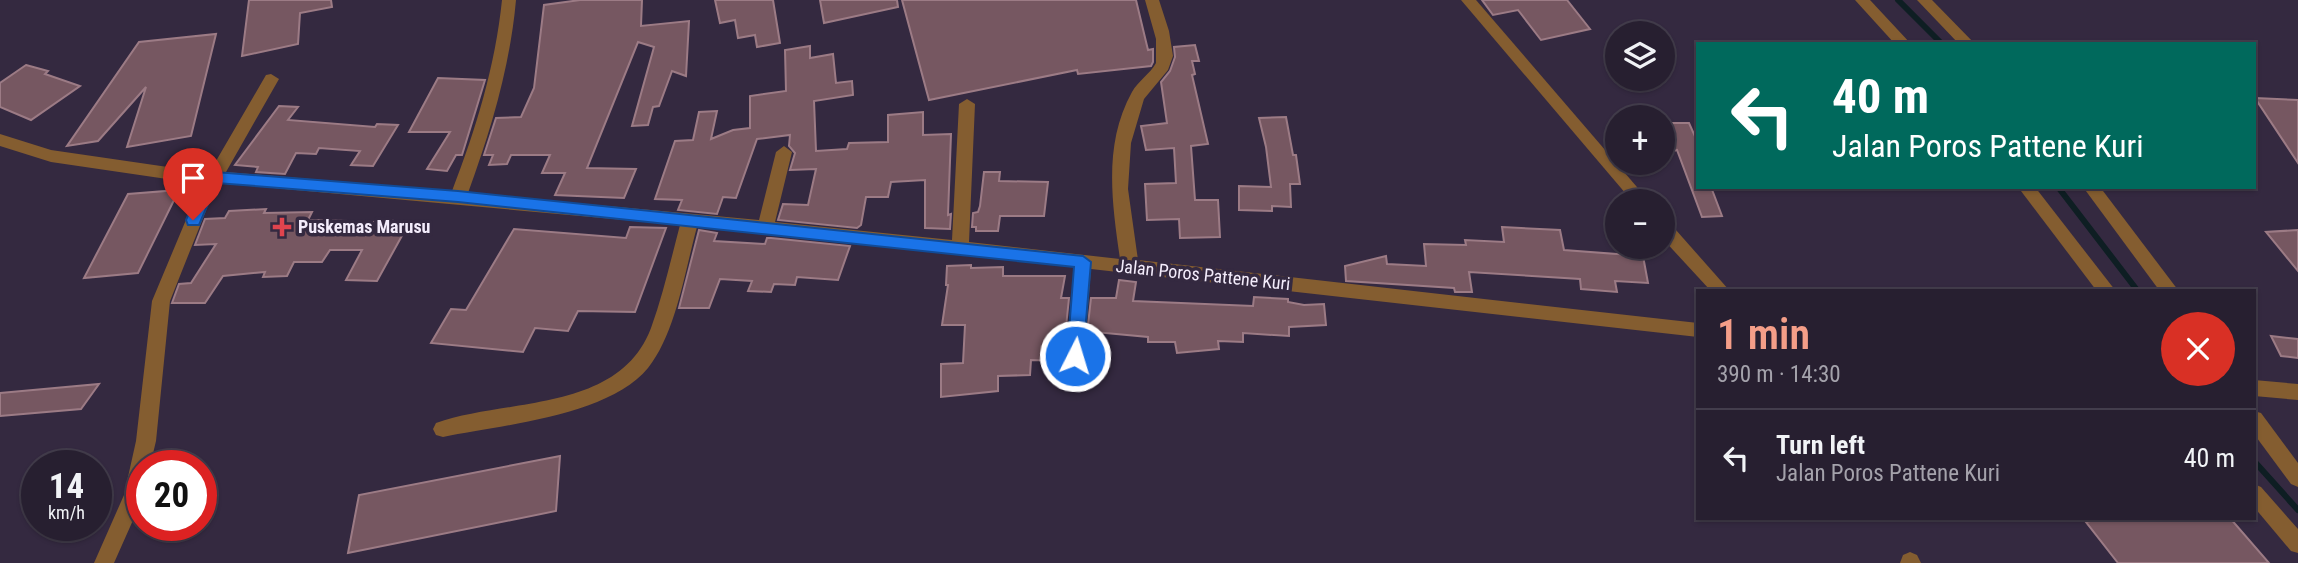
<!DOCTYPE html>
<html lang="en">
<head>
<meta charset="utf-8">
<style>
  :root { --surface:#271f30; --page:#332c3c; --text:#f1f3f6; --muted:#a4a2ab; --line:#433d4c; --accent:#f49e88 }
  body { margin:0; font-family:"Roboto Condensed",sans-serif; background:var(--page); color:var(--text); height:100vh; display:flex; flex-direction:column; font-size:26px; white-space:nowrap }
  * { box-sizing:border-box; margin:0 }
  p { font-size:23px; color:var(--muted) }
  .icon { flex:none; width:38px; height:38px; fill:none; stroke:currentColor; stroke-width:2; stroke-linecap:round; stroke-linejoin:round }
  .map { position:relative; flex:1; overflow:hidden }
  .panel { position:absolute; left:1696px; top:289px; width:560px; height:231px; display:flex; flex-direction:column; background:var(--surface); border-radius:0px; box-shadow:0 2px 5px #0004,0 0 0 2px var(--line) }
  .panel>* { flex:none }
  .top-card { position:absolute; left:1696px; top:42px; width:560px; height:147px; border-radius:0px; box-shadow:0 2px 5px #0004,0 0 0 2px var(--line); background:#00695c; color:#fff; overflow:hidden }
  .controls { position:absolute; left:1605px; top:21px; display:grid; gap:14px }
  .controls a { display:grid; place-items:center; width:70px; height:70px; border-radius:50%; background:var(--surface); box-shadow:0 2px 5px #0004,0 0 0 2px var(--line); font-size:35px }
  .speed { position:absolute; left:21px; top:450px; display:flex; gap:14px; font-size:35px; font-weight:700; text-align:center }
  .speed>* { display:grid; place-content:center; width:91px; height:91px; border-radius:50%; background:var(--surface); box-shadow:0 2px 5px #0004,0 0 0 2px var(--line); line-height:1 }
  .speed small { font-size:18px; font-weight:400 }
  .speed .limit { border:10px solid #d22; background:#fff; color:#111 }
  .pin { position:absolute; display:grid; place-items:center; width:60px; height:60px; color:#fff; margin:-72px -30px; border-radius:50% 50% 50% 0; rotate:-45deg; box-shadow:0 0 7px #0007 }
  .pin .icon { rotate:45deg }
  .me { position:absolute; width:77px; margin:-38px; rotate:5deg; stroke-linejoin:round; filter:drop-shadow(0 0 5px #0008) }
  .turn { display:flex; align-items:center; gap:24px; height:147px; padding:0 21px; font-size:32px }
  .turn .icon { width:91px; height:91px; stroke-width:2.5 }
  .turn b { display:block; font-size:49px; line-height:60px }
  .round { display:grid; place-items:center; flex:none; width:74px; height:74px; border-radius:37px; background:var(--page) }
  .summary { display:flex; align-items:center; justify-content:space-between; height:119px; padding:0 21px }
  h1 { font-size:42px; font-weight:600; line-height:52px; color:var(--accent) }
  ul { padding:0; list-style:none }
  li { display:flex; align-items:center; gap:21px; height:98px; padding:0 21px; border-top:2px solid var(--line) }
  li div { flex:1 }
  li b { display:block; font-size:26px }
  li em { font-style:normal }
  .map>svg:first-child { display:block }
</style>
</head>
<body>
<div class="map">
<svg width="2298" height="563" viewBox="0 0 2298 563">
  <rect width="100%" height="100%" fill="#342940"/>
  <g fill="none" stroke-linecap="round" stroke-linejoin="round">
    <g stroke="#0e1e23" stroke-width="6">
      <path d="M1898 0 1942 44"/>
      <path d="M2058 187 2137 290"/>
      <path d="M2254 461 2298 510"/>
    </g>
  </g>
  <g fill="#765761" stroke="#9c7b85" stroke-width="2">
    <path d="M249 0H331L332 7 300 13 298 44 242 56Z"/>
    <path d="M580 0H642L641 26 689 21 686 76 672 71 659 106 653 107 648 125 632 126 654 47 638 42 587 168 636 169 624 198 555 195 565 173H542L550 155H511L507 164 489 165 493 155H484L496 118 521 117 534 88 544 5Z"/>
    <path d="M715 0H773L780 43 757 47 755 35 738 38 735 20 720 23Z"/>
    <path d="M820 0H897L898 7 824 23Z"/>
    <path d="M902 0H1136L1148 50 1153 49V62L1151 66 1078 74 1077 70 929 100Z"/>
    <path d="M1482 0H1567L1590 29 1541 40 1518 10 1493 15Z"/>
    <path d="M216 34 191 136 127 147 146 87 98 141 67 146 139 42Z"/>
    <path d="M1195 45 1199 61H1192L1195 74 1192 75 1208 144 1191 146 1195 200H1218L1220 237 1180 238 1179 219 1147 220 1145 184 1176 183 1174 148 1146 150 1141 126 1167 123 1161 82 1170 71 1175 57 1174 47Z"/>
    <path d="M810 46V58L833 54 836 83 852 81 853 95 814 101 816 151 847 149 849 143 888 142V115L923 112V135L951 134 948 215 951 214 950 229 925 228V180L891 182 888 197H866L861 225 857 228 778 220 783 204 808 205 816 169 790 170 795 153 789 146 790 135 757 139 736 198 723 197 717 214 678 210 682 200 655 199 675 141 693 140 699 112 717 111 711 139 733 130 750 128V96L786 91 785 50Z"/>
    <path d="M26 65 48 71 45 74 80 86 31 120 0 107V83Z"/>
    <path d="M438 78 485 80 462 155H456L447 171 427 169 450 132H409Z"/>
    <path d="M2255 98 2298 100V163Z"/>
    <path d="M279 106 298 107 288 120 375 127 377 124 398 125 373 166 351 165 360 151 319 148 316 154 296 153 285 174 256 172 258 167 235 165Z"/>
    <path d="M1286 117 1293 155H1296L1300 184H1290L1291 207 1272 206V211L1239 210V186L1271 187 1266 147 1259 118Z"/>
    <path d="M1662 123H1689L1698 143V187H1711L1722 216 1702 217 1677 150 1662 154Z"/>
    <path d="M984 172H1000L999 181 1048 182 1044 216H1000L998 231H976V227H972L973 213 978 212 980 206Z"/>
    <path d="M179 190 138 273 84 278 128 194Z"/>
    <path d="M266 209 264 213 312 212 308 220 346 221 345 222H386L388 220 409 223 377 281 346 280 362 250H330L322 262H294L287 276 263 277 265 272 223 276 205 303H172L179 284 191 283 216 244 195 245 205 219 225 218 229 211Z"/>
    <path d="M630 227 666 228 635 312 578 311 568 331 535 328 523 352 431 343 451 309 466 310 514 229 626 238Z"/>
    <path d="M1502 227 1560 230 1564 250 1643 256 1648 283 1615 281 1617 292 1581 289 1580 279 1469 272 1472 292H1455L1454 288 1346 281 1345 266 1386 256 1387 264 1426 266 1424 244 1466 245 1465 240 1504 242Z"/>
    <path d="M699 230 717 233 714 241 765 244 767 238H771L850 246 838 280 797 277 795 285 774 284 771 292 748 291 752 281 720 279 709 308H679Z"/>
    <path d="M2298 230V271L2266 232Z"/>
    <path d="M971 265V268L1003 267V276H1065L1061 298H1069L1063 356 1066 361 1031 360 1030 375 998 376V391L941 397V364L963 363 965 325H942L948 285H946L947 266Z"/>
    <path d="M1119 280 1136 282 1133 301 1253 306 1254 297 1288 299V302L1304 305 1324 304 1326 325 1289 327V336L1243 333V342L1218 341 1219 349 1177 353 1175 342H1148V337L1095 332 1094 361H1084L1091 298H1116Z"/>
    <path d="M2271 336 2298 339V358L2281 356Z"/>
    <path d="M99 384 81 409 0 416V393Z"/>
    <path d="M560 456 556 511 348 553 359 495Z"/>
    <path d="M2103 518H2230L2269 563H2118L2086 522Z"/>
  </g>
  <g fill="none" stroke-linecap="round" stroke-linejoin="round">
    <g fill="#845d30" fill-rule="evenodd">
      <path d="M502 0H516C510 67 491 130 468 193L759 220 776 152 784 146 792 152 775 222 952 240 959 104 967 99 975 104 969 242 1120 259C1112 203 1103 144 1132 92 1138 81 1150 74 1156 63V39L1145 0H1159L1169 31 1173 56 1168 70 1144 99 1131 143 1128 189 1138 260 1698 323V337L1091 269 1084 356 1081 361 1075 364 1069 361 1066 356 1074 267 697 227C685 270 676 333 648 368 609 416 501 425 443 437L436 435 433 429 436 423C506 398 619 413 651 328 663 295 671 259 680 225L217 183 170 301 156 441 150 466H142V500L114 563H94L124 495 136 441 152 301 201 184 51 162 0 146V134L51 150 209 173 266 75 271 74 279 79 226 172 452 191C476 129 495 67 502 0Z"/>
      <path d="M1461 0H1476L1649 201H1632Z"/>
      <path d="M1855 0H1870L1911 44H1895Z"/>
      <path d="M1917 0H1932L1975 44H1959Z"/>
      <path d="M2018 187H2035L2115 290H2096Z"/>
      <path d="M2083 187H2100L2178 290H2159Z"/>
      <path d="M1662 220 1668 221 1729 290H1710L1662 238Z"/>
      <path d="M2254 380 2298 384V400L2254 396Z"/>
      <path d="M2254 411 2261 413 2298 463V487L2291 484 2254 434Z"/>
      <path d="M2254 484 2261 487 2298 529V553L2291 551 2254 507Z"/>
      <path d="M1910 552 1917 555 1921 563H1900L1903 555Z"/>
    </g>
  </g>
  <path fill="#1a73e8" stroke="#114b97" stroke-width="2" d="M215 172 458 191 1083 256 1091 262 1083 356 1081 361H1069L1067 356 1074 267 458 202 217 183 199 225H188L186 220 203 179 206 175Z"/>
  <path fill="#e0444e" stroke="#342940" stroke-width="2.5" d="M278.5 216.5h7v7h7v7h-7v7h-7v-7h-7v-7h7z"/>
  <g text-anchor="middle" stroke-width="7" stroke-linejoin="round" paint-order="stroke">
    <g font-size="18" font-weight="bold" fill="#f3ecfb" stroke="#342940" text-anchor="start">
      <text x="298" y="233">Puskemas Marusu</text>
    </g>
    <g font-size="18" fill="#f3ecfb" stroke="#342940">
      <text transform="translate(1203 275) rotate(6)" y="6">Jalan Poros Pattene Kuri</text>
    </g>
  </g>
</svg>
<div class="controls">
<a><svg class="icon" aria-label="layers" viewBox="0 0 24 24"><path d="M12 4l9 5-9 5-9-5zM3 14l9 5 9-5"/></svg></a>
<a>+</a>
<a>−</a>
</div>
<div class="speed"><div>14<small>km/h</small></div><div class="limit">20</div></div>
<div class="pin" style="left:193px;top:220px;background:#d93025"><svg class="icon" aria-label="arrive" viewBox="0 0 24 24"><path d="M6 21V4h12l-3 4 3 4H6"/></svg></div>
<svg class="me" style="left:1075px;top:356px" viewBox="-20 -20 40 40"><circle r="17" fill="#1a73e8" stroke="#fff" stroke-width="3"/><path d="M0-11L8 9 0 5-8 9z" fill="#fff"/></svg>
<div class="top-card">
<div class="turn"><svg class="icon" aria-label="left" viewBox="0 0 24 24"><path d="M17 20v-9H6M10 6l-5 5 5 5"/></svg><div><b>40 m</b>Jalan Poros Pattene Kuri</div></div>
</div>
<section class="panel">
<div class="summary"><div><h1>1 min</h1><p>390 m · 14:30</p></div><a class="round" style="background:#d93025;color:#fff"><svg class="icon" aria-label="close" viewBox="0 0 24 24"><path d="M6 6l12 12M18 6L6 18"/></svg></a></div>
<ul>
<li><svg class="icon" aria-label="left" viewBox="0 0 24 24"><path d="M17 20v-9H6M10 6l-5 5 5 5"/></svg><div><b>Turn left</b><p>Jalan Poros Pattene Kuri</p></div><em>40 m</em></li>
</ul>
</section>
</div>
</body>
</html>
